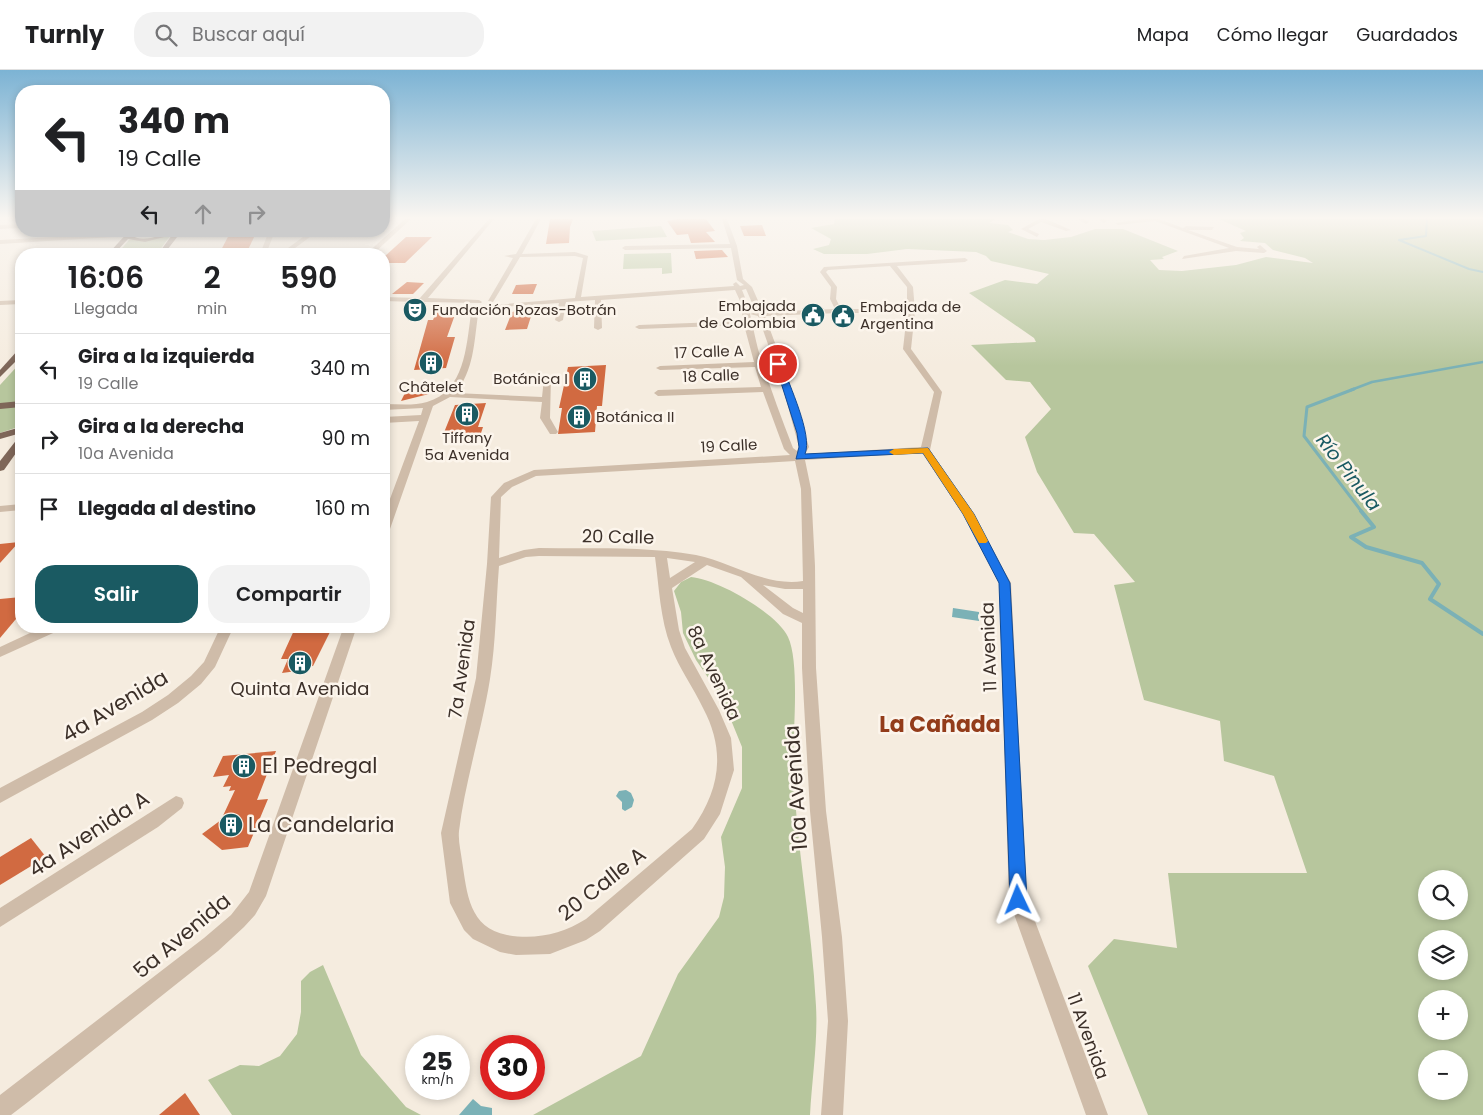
<!DOCTYPE html>
<html lang="es">
<head>
<meta charset="utf-8">
<style>
  :root { --surface:#fff; --page:#f2f2f2; --text:#202124; --muted:#757577; --line:#e0e0e0; --accent:#1a5a62 }
  body { margin:0; font-family:Poppins,sans-serif; background:var(--page); color:var(--text); height:100vh; display:flex; flex-direction:column; font-size:19px; white-space:nowrap }
  * { box-sizing:border-box; margin:0 }
  p { font-size:16px; color:var(--muted) }
  .icon { flex:none; width:28px; height:28px; fill:none; stroke:currentColor; stroke-width:2; stroke-linecap:round; stroke-linejoin:round }
  .map { position:relative; flex:1; overflow:hidden }
  .sheet { position:absolute; left:15px; top:178px; width:375px; height:385px; display:flex; flex-direction:column; background:var(--surface); border-radius:20px; box-shadow:0 2px 8px #0003 }
  .sheet>* { flex:none }
  .top-card { position:absolute; left:15px; top:15px; width:375px; height:152px; border-radius:20px; box-shadow:0 2px 8px #0003; background:#fff; color:var(--text); overflow:hidden }
  .fabs { position:absolute; left:1418px; top:800px; display:grid; gap:10px }
  .fabs a { display:grid; place-items:center; width:50px; height:50px; border-radius:50%; background:var(--surface); box-shadow:0 2px 8px #0003; font-size:25px }
  .speed { position:absolute; left:405px; top:965px; display:flex; gap:10px; font-size:25px; font-weight:700; text-align:center }
  .speed>* { display:grid; place-content:center; width:65px; height:65px; border-radius:50%; background:var(--surface); box-shadow:0 2px 8px #0003; line-height:1 }
  .speed small { font-size:12px; font-weight:400 }
  .speed .limit { border:8px solid #d22; background:#fff; color:#111 }
  .pin { position:absolute; display:grid; place-items:center; width:42px; height:42px; color:#fff; margin:-21px; border:2px solid #fff; border-radius:50%; box-shadow:0 1px 5px #0007 }
  .me { position:absolute; width:55px; margin:-28px; rotate:358deg; stroke-linejoin:round; filter:drop-shadow(0 0 4px #0008) }
  .turn { display:flex; align-items:center; gap:18px; height:105px; padding:0 20px; font-size:22px }
  .turn .icon { width:65px; height:65px; stroke-width:2.5 }
  .turn b { display:block; font-size:35px; line-height:42px }
  .lanes { display:flex; align-items:center; height:48px; padding:0 20px; background:#0003; justify-content:center; gap:25px; direction:ltr }
  .lanes .off { opacity:.35 }
  .eta { display:flex; justify-content:space-evenly; align-items:center; height:85px; text-align:center }
  .eta b { font-size:30px; font-weight:600; line-height:35px }
  .button { display:flex; gap:10px; margin-top:auto; padding:10px 20px }
  .button a { flex:1; height:58px; border-radius:20px; background:var(--accent); color:#fff; font-size:20px; font-weight:600; line-height:58px; text-align:center }
  .button a+a { background:var(--page); color:var(--text) }
  ul { padding:0; list-style:none }
  li { display:flex; align-items:center; gap:15px; height:70px; padding:0 20px; border-top:1px solid var(--line) }
  li div { flex:1 }
  li b { display:block; font-size:19px }
  li em { font-style:normal }
  header { display:flex; align-items:center; gap:30px; box-sizing:border-box; height:70px; padding:0 25px; background:var(--surface); border-bottom:1px solid var(--line) }
  header strong { font-size:24px }
  nav { display:flex; gap:28px; margin-inline-start:auto; font-size:18px }
  .search { width:350px; height:45px; background:var(--page); display:flex; align-items:center; gap:12px; box-sizing:border-box; padding:0 18px; border-radius:20px; color:var(--muted); font-size:19px }
  .map>svg:first-child { display:block }
</style>
</head>
<body>
<header>
<strong>Turnly</strong>
<div class="search"><svg class="icon" aria-label="search" viewBox="0 0 24 24"><circle cx="10" cy="10" r="6"/><path d="M15 15l6 6"/></svg>Buscar aquí</div>
<nav><a>Mapa</a><a>Cómo llegar</a><a>Guardados</a></nav>
</header>
<div class="map">
<svg width="1483" height="1045" viewBox="0 0 1483 1045">
  <rect width="100%" height="100%" fill="#f5ecdf"/>
  <g fill="#b7c69d" fill-rule="evenodd">
    <path d="M835 149H996L989 153 1008 155 1013 160 1008 162 1028 169 1044 170 1071 167 1095 159H1123L1178 181 1162 187 1164 189 1150 190 1159 200 1182 201 1236 195 1266 187 1313 193 1305 188 1273 180 1265 173 1240 171 1244 168 1240 163 1246 161 1219 149H1483V1045H1148L1088 896 1114 869 1177 878 1168 803H1307L1274 706 1224 691 1220 651 1144 630 1114 515 1135 512 1094 464 1074 463 1037 402 1025 367 1051 339 1030 312 1006 310 971 275 1036 272 1034 268 969 223 1005 210 1037 214 1049 204 991 191 986 186 976 182 907 179 867 184H824L813 179 829 175 831 169 811 158 834 154ZM1426 809H1459V841H1426ZM1426 869H1459V901H1426ZM1426 929H1459V961H1426ZM1426 989H1459V1021H1426Z"/>
    <path d="M661 156 667 167 596 171 592 161Z"/>
    <path d="M170 166 157 184H117L129 170Z"/>
    <path d="M671 183 672 203 662 204V198L623 199 624 184Z"/>
    <path d="M21 292V332L0 334V315Z"/>
    <path d="M21 336V356L0 363V338Z"/>
    <path d="M691 507C717 509 777 543 788 567 800 592 793 664 793 695 796 775 812 855 816 936 818 971 812 1009 810 1045H533L641 986 678 904 719 847 724 827 725 797 721 767 742 718V677L722 628 696 590 683 563 681 542 674 521 681 512Z"/>
    <path d="M323 895 361 985 406 1037 421 1045H232L208 1010 240 995 259 996 280 986 297 964 301 942V911L310 902Z"/>
  </g>
  <g fill="#7bb1b6">
    <path d="M953 538 979 542V551L952 547Z"/>
    <path d="M626 720 631 723 634 730 632 737 625 741 622 739V732L616 726 619 721Z"/>
    <path d="M473 1029 481 1036 492 1038V1045H459Z"/>
  </g>
  <g fill="none" stroke-linecap="round" stroke-linejoin="round">
    <path stroke="#7bb1b6" stroke-width="2" d="M1427 149 1426 166 1399 170 1469 199 1483 202"/>
    <path stroke="#7bb1b6" stroke-width="2.5" d="M1351 320 1372 312 1483 292"/>
    <path stroke="#7bb1b6" stroke-width="3" d="M1354 319 1307 337 1304 366 1362 442"/>
    <path stroke="#7bb1b6" stroke-width="4" d="M1361 441 1374 457 1351 467 1366 477 1422 493 1439 514 1430 529 1483 564"/>
  </g>
  <g fill="#d16a41">
    <path d="M550 149H573L570 157 569 173 546 174Z"/>
    <path d="M677 149H706L715 161 706 162 715 172 691 173 688 164 677 165 667 151Z"/>
    <path d="M762 155 766 166H744L740 156Z"/>
    <path d="M231 161H257L246 184H219Z"/>
    <path d="M406 167H432L405 193H384V187Z"/>
    <path d="M722 180 728 187 696 189 694 181Z"/>
    <path d="M407 212 424 213 413 224H392Z"/>
    <path d="M533 214H537L533 224H512L516 215Z"/>
    <path d="M528 238 527 240H533L527 259 505 260 512 242Z"/>
    <path d="M457 239 447 267H455L446 298 414 300 428 250H433L437 240Z"/>
    <path d="M606 295 602 336H597L595 362 558 364 562 338H559L568 297Z"/>
    <path d="M437 317V322L401 331 407 319Z"/>
    <path d="M486 333 478 357H483L479 369 450 370 452 364 443 365 455 335Z"/>
    <path d="M19 472 0 493V474Z"/>
    <path d="M21 527V543L0 568V529Z"/>
    <path d="M296 556H325L323 561 331 560 313 596 298 597 297 601 282 603 288 589H281Z"/>
    <path d="M276 681 257 730 268 729 248 777 222 780 202 764 221 750 235 720 229 721 231 716 223 717 229 705 213 707 223 686Z"/>
    <path d="M31 768 46 787 0 815V787Z"/>
    <path d="M185 1023 200 1045H159Z"/>
  </g>
  <g fill="none" stroke-linecap="round" stroke-linejoin="round">
    <g fill="#cfbca9" fill-rule="evenodd">
      <path d="M405 149H411L373 184H366Z"/>
      <path d="M489 149H494L428 228 479 230 482 232 481 233 424 232 419 236 416 234 417 232 384 231V227L420 228Z"/>
      <path d="M536 149H541L522 184 575 182 588 186 581 227 734 216 733 214 736 212 740 216 744 215 737 210 731 178 625 180 622 178 625 176 730 174 722 149H727L737 176 743 209 752 217 763 242 835 239 830 229 831 217 820 202 824 197 965 188 968 190 965 192 897 196 913 217 915 241 911 279 942 322 930 380 973 444 1011 513 1027 830 1108 1045H1086L1009 830 999 513 963 444 922 383 805 390 811 419 815 496 816 598 826 741 842 867 848 951 843 1045H821L828 951 822 867 810 741 802 598V553L783 544 741 507 707 495 672 518 679 560 685 578 719 640 731 668 734 700 720 744 704 769 600 861 586 870 550 884 516 885 500 882 473 869 464 860 450 833 441 763 476 608 487 494 491 427 504 413 534 400 790 385 784 379 763 322 658 326 654 323 658 320 761 317 755 297 660 300 656 298 660 296 754 292 744 255 639 259 635 257 639 255 743 251 741 233 735 220 601 230 602 258 598 260 594 258 595 230 566 232 563 250 559 252 555 250 559 233 488 238 478 245C474 272 474 301 455 323L542 327 544 309 551 307 550 348 558 362 556 364H550L540 348 542 332 450 327 433 336 390 459 384 462V445L419 351 384 353V347L421 345 423 338 384 340V334C398 334 413 336 427 332 465 321 466 277 471 244L483 236 575 228 583 188 575 186 520 187 493 232 488 231 513 188 504 186 516 184ZM890 196 907 217V239H841L836 229 837 217 826 202 828 200ZM746 219 756 242 750 244 758 246 781 311 799 377 797 381 793 378C780 345 768 312 758 279 753 259 750 238 742 220ZM839 243H907L903 279 934 322 921 377 805 384 809 377 789 311 765 246ZM795 391 801 419 803 511C766 517 731 492 696 485 644 476 591 479 539 478L524 480 499 488 501 427 512 417 536 406ZM539 486 655 487C659 516 660 549 671 577 679 598 693 617 703 638 726 681 720 720 692 759L586 849C562 864 536 870 507 865 469 858 467 823 462 791 461 782 458 771 459 761 465 712 482 659 490 609 496 572 496 533 499 496L526 487ZM667 488 695 492 670 508ZM763 515 785 519H803V543L793 538Z"/>
      <path d="M1039 149H1046L1071 160 1066 161 1041 152 1028 159 1039 164 1037 167 1021 159Z"/>
      <path d="M1078 149H1085L1089 152 1086 154Z"/>
      <path d="M1099 149H1105L1107 151 1104 153Z"/>
      <path d="M1142 149H1159L1183 158 1186 156 1214 157 1212 160H1188L1237 177 1259 179 1257 177 1260 175 1267 181 1264 183 1236 181 1182 189 1184 186 1229 178 1155 151 1118 155 1115 153Z"/>
      <path d="M21 154V158L0 159V155Z"/>
      <path d="M269 161H275L266 184H260Z"/>
      <path d="M311 161H318L287 184H280Z"/>
      <path d="M131 163 129 166 0 174V170Z"/>
      <path d="M21 230V234L0 235V231Z"/>
      <path d="M21 434V440L0 442V436Z"/>
      <path d="M45 556H63L62 559 0 587V577Z"/>
      <path d="M221 556H234L215 597 201 614 178 633 152 650 0 733V718L142 642 168 625 191 606 204 592Z"/>
      <path d="M344 556H357L266 826 255 845 244 857 218 881 28 1032 11 1045H0V1025L204 868 231 845 249 822Z"/>
      <path d="M176 726 182 728 184 733 182 738 158 757 0 857V838Z"/>
    </g>
    <g fill="#7f6759" fill-rule="evenodd">
      <path d="M129 161H135L131 165C148 176 165 159 181 162L164 184H158L172 165 145 172 128 169 114 184H108Z"/>
      <path d="M18 280H21V286L0 307V300Z"/>
      <path d="M21 331V337L0 339V333Z"/>
      <path d="M21 357V363L0 369V363Z"/>
      <path d="M21 367V376L4 400 0 401V391L18 368Z"/>
    </g>
  </g>
  <linearGradient id="sky" x2="0" y2="1"><stop stop-color="#7cb3d4"/><stop offset="0.5" stop-color="#faf6f1"/><stop offset="1" stop-color="#faf6f1" stop-opacity="0"/></linearGradient>
  <rect width="1483" height="296" fill="url(#sky)"/>
  <path fill="#1a73e8" stroke="#114b97" d="M778 292 782 294C789 315 813 365 805 384L928 378 974 444 1010 513 1027 830 1024 835 1018 837 1012 835 1010 830 999 513 963 444 923 383 796 389 799 377 797 363 775 294Z"/>
  <path fill="#f59e0b" d="M928 378 974 444 988 471 986 473H979L963 444 923 383 894 385 889 382 894 379Z"/>
  <defs>
    <g id="theatre-disc" transform="scale(1.25)"><circle r="9.5" fill="#1a5a62" stroke="#fcf5ec"/><path d="M-5-5.5Q0-4 5-5.5V0Q5 5 0 6Q-5 5-5 0ZM-3.3-2.5H-1v1.5H-3.3ZM1-2.5H3.3v1.5H1ZM-2.8 1Q0 5.5 2.8 1Z" fill="#fff"/></g>
    <g id="civic-disc" transform="scale(1.25)"><circle r="9.5" fill="#1a5a62" stroke="#fcf5ec"/><path d="M-.6-6.5H3V-4.5H.6V-3L4-1V1h2V6H-6V1h2V-1L-.6-3ZM-1.2 2.5V6h2.4V2.5Z" fill="#fff"/></g>
    <g id="building-disc" transform="scale(1.25)"><circle r="9.5" fill="#1a5a62" stroke="#fcf5ec"/><path d="M-4-6H4V6H1V3H-1V6H-4ZM-2.5-4.3h1.7v1.8h-1.7ZM.8-4.3h1.7v1.8H.8ZM-2.5-1h1.7V.8h-1.7ZM.8-1h1.7V.8H.8Z" fill="#fff"/></g>
  </defs>
  <g fill-rule="evenodd">
    <use href="#theatre-disc" x="415" y="240"/>
    <use href="#civic-disc" x="813" y="245"/>
    <use href="#civic-disc" x="843" y="246"/>
    <use href="#building-disc" x="431" y="293"/>
    <use href="#building-disc" x="585" y="309"/>
    <use href="#building-disc" x="467" y="344"/>
    <use href="#building-disc" x="579" y="347"/>
    <use href="#building-disc" x="300" y="593"/>
    <use href="#building-disc" x="244" y="696"/>
    <use href="#building-disc" x="231" y="755"/>
  </g>
  <g text-anchor="middle" stroke-width="5" stroke-linejoin="round" paint-order="stroke">
    <g font-size="15" fill="#3c3029" stroke="#fcf5ec" text-anchor="start">
      <text x="796" y="241" text-anchor="end">Embajada<tspan x="796" dy="17">de Colombia</tspan></text>
      <text x="860" y="242">Embajada de<tspan x="860" dy="17">Argentina</tspan></text>
      <text x="432" y="245">Fundación Rozas-Botrán</text>
      <text x="568" y="314" text-anchor="end">Botánica I</text>
      <text x="431" y="322" text-anchor="middle">Châtelet</text>
      <text x="596" y="352">Botánica II</text>
      <text x="467" y="373" text-anchor="middle">Tiffany<tspan x="467" dy="17">5a Avenida</tspan></text>
    </g>
    <g font-size="15" fill="#3c3029" stroke="#fcf5ec">
      <text transform="translate(709 282) rotate(-2)" y="5">17 Calle A</text>
      <text transform="translate(711 306) rotate(-2)" y="5">18 Calle</text>
      <text transform="translate(729 376) rotate(-3)" y="5">19 Calle</text>
    </g>
    <g font-size="18" fill="#3c3029" stroke="#fcf5ec">
      <text transform="translate(618 467) rotate(1)" y="6">20 Calle</text>
      <text transform="translate(989 577) rotate(-92)" y="6">11 Avenida</text>
      <text transform="translate(462 599) rotate(-82)" y="6">7a Avenida</text>
      <text transform="translate(714 603) rotate(65)" y="6">8a Avenida</text>
      <text transform="translate(1088 966) rotate(70)" y="6">11 Avenida</text>
    </g>
    <g font-size="18" fill="#3c3029" stroke="#fcf5ec">
      <text x="300" y="625">Quinta Avenida</text>
    </g>
    <g font-size="19" font-style="italic" fill="#1a5a62" stroke="#fcf5ec">
      <text transform="translate(1349 402) rotate(52)" y="7">Río Pinula</text>
    </g>
    <g font-size="21" fill="#3c3029" stroke="#fcf5ec">
      <text transform="translate(115 636) rotate(-31)" y="7">4a Avenida</text>
      <text transform="translate(796 718) rotate(-94)" y="7">10a Avenida</text>
      <text transform="translate(89 764) rotate(-33)" y="7">4a Avenida A</text>
      <text transform="translate(602 814) rotate(-38)" y="7">20 Calle A</text>
      <text transform="translate(182 866) rotate(-40)" y="7">5a Avenida</text>
    </g>
    <g font-size="21" fill="#3c3029" stroke="#fcf5ec" text-anchor="start">
      <text x="262" y="703">El Pedregal</text>
      <text x="248" y="762">La Candelaria</text>
    </g>
    <g font-size="22" font-weight="bold" fill="#933c1a" stroke="#fcf5ec">
      <text x="940" y="662">La Cañada</text>
    </g>
  </g>
</svg>
<div class="fabs">
<a><svg class="icon" aria-label="search" viewBox="0 0 24 24"><circle cx="10" cy="10" r="6"/><path d="M15 15l6 6"/></svg></a>
<a><svg class="icon" aria-label="layers" viewBox="0 0 24 24"><path d="M12 4l9 5-9 5-9-5zM3 14l9 5 9-5"/></svg></a>
<a>+</a>
<a>−</a>
</div>
<div class="speed"><div>25<small>km/h</small></div><div class="limit">30</div></div>
<div class="pin" style="left:778px;top:294px;background:#d93025"><svg class="icon" aria-label="arrive" viewBox="0 0 24 24"><path d="M6 21V4h12l-3 4 3 4H6"/></svg></div>
<svg class="me" style="left:1018px;top:830px" viewBox="-20 -20 40 40"><path d="M0-17L14 15 0 8-14 15z" fill="#1a73e8" stroke="#fff" stroke-width="4"/></svg>
<div class="top-card">
<div class="turn"><svg class="icon" aria-label="left" viewBox="0 0 24 24"><path d="M17 20v-9H6M10 6l-5 5 5 5"/></svg><div><b>340 m</b>19 Calle</div></div>
<div class="lanes"><svg class="icon" aria-label="left" viewBox="0 0 24 24"><path d="M17 20v-9H6M10 6l-5 5 5 5"/></svg><svg class="icon off" aria-label="ahead" viewBox="0 0 24 24"><path d="M12 20V5M6 11l6-6 6 6"/></svg><svg class="icon off" aria-label="right" viewBox="0 0 24 24"><path d="M7 20v-9h11M14 6l5 5-5 5"/></svg></div>
</div>
<section class="sheet">
<div class="eta">
<div><b>16:06</b><p>Llegada</p></div>
<div><b>2</b><p>min</p></div>
<div><b>590</b><p>m</p></div>
</div>
<ul>
<li><svg class="icon" aria-label="left" viewBox="0 0 24 24"><path d="M17 20v-9H6M10 6l-5 5 5 5"/></svg><div><b>Gira a la izquierda</b><p>19 Calle</p></div><em>340 m</em></li>
<li><svg class="icon" aria-label="right" viewBox="0 0 24 24"><path d="M7 20v-9h11M14 6l5 5-5 5"/></svg><div><b>Gira a la derecha</b><p>10a Avenida</p></div><em>90 m</em></li>
<li><svg class="icon" aria-label="arrive" viewBox="0 0 24 24"><path d="M6 21V4h12l-3 4 3 4H6"/></svg><div><b>Llegada al destino</b></div><em>160 m</em></li>
</ul>
<div class="button"><a>Salir</a><a>Compartir</a></div>
</section>
</div>
</body>
</html>
